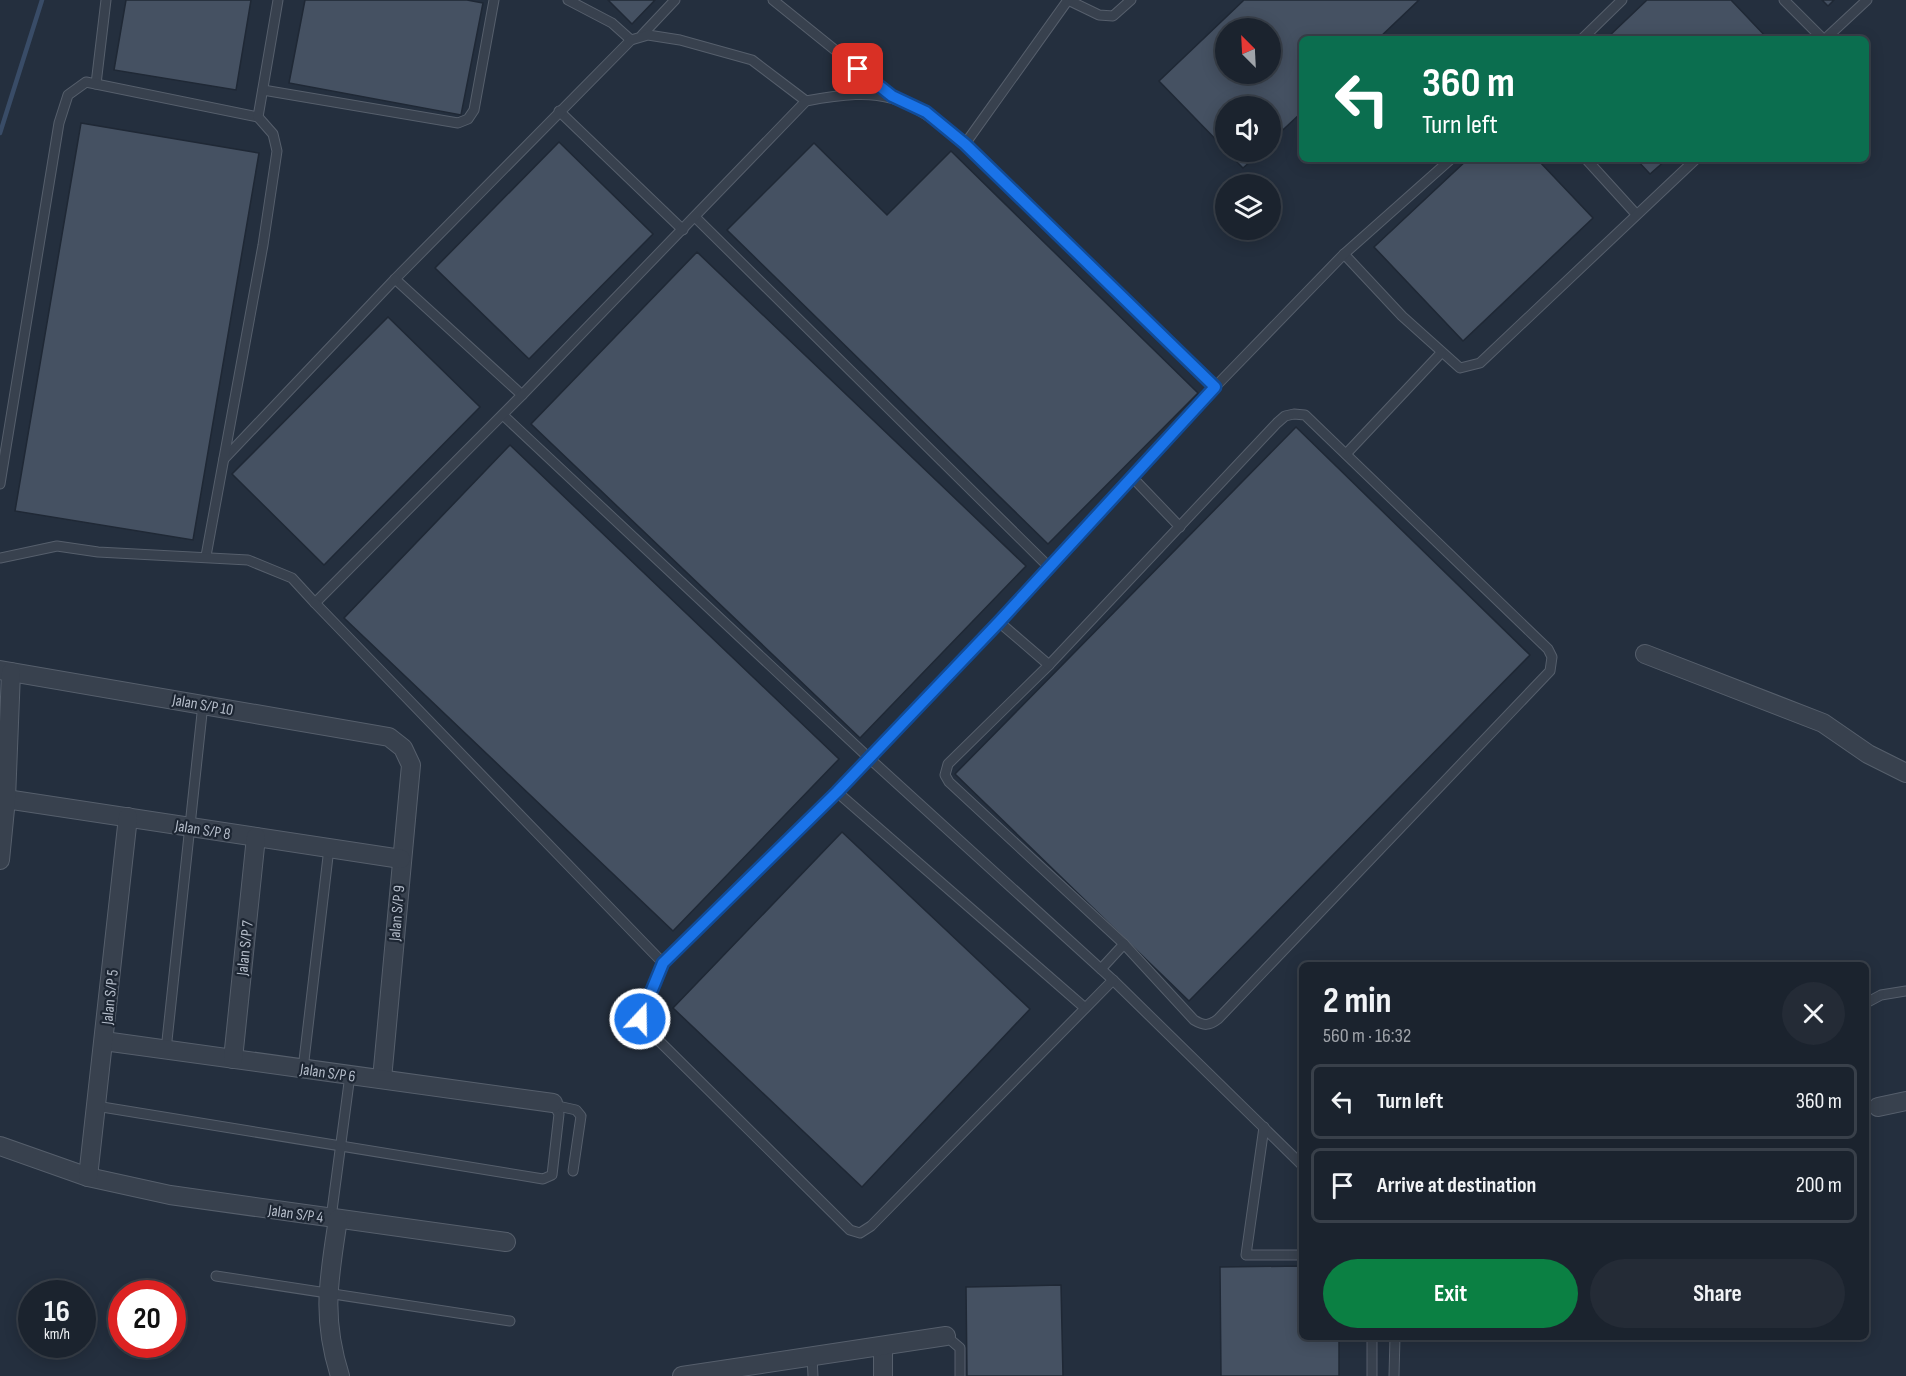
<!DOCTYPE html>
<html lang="en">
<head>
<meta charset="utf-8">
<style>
  :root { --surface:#1b232e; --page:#242b36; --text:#f1f3f6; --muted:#a0a4aa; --line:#39404a; --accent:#0b8043 }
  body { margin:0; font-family:"Sofia Sans Condensed",sans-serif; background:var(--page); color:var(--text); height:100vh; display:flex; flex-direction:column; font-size:22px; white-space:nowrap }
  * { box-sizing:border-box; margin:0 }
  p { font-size:20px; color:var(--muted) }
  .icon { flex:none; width:33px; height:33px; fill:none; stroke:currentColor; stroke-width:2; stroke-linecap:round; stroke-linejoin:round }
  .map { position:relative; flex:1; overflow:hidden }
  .drawer { position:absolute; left:1299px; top:962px; width:570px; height:378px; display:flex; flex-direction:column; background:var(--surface); border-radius:9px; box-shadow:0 3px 15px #0003,0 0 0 2px var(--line) }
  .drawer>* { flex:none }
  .top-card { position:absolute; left:1299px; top:36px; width:570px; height:126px; border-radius:9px; box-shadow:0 3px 15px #0003,0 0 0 2px var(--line); background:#0b6e4f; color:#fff; overflow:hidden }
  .needle { width:39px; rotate:336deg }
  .fabs { position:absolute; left:1215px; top:18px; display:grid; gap:12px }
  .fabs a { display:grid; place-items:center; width:66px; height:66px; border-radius:50%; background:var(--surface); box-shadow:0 3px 15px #0003,0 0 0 2px var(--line); font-size:30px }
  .speed { position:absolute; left:18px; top:1280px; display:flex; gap:12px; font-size:30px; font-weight:700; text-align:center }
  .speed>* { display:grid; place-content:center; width:78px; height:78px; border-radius:50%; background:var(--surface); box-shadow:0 3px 15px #0003,0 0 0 2px var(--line); line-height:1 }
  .speed small { font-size:15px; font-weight:400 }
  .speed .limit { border:9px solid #d22; background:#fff; color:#111 }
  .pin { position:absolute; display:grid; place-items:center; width:51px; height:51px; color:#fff; margin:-26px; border-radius:12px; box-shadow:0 3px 9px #0006 }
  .me { position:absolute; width:66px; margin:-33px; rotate:21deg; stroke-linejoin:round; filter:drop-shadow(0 0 4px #0008) }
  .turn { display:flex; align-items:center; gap:21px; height:126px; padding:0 24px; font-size:27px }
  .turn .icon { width:78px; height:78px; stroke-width:2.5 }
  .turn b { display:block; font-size:42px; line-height:51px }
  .round { display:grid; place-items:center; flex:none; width:63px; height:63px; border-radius:32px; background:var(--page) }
  .overview { display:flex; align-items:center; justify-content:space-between; height:102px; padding:0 24px }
  h1 { font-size:36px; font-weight:700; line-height:45px }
  .primary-button { display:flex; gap:12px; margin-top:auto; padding:12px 24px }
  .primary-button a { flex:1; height:69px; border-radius:36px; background:var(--accent); color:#fff; font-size:24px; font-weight:700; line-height:69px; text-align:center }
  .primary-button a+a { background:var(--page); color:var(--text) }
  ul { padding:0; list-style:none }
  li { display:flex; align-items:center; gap:18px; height:75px; margin:0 12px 9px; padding:0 12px; border:3px solid var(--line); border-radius:9px }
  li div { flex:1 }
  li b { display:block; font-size:22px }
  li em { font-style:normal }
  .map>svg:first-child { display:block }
</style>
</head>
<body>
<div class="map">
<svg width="1906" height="1376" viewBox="0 0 1906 1376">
  <rect width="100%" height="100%" fill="#242f3e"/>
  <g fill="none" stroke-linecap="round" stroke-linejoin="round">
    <path stroke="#394c67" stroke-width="4.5" d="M0 133 42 0"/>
  </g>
  <g fill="#455162" stroke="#1f2835" stroke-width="1.5" fill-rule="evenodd">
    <path d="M126 0H251L236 90 114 70Z"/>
    <path d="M305 0H467L483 3 461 115 289 83Z"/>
    <path d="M608 0H655L632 24Z"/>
    <path d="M1244 0H1419L1378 39H1302V112L1270 142V106H1226V150L1159 81ZM1226 28H1270V74H1226Z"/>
    <path d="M1647 0H1731L1768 39H1606Z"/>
    <path d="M1822 0H1834L1828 6Z"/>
    <path d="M81 123 259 153 193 540 15 511Z"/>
    <path d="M559 142 653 234 529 359 435 268Z"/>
    <path d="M814 143 887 215 951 151 1198 393 1048 544 727 230Z"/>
    <path d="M1227 152H1261L1243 168Z"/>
    <path d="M1468 159H1537L1593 218 1463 341 1374 247Z"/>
    <path d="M1636 159H1667L1650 174Z"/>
    <path d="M697 252 1026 566 860 738 531 424Z"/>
    <path d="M388 317 480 407 324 565 232 474Z"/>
    <path d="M1296 427 1530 655 1189 1001 955 774Z"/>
    <path d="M510 445 839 759 673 931 344 618Z"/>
    <path d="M842 832 1030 1009 862 1187 673 1008Z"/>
    <path d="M1302 1266V1336H1339V1376H1221L1220 1267Z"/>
    <path d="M1061 1285 1063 1376H967L966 1287Z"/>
  </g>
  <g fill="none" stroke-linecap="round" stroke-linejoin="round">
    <g stroke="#565f6c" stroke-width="11">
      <g id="lane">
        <path d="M568 0 612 23 631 40"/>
        <path d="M773 0 892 96"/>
        <path d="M1068 0 1099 15 1113 16 1131 0"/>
        <path d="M1784 0 1823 39"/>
        <path d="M642 35 675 0"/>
        <path d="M1582 39 1622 0"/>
        <path d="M1825 39 1867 0"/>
        <path d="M96 84 106 0"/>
        <path d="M263 90 458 123 468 119 474 110 494 0"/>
        <path d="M559 111 683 230"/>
        <path d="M965 144 1068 0"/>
        <path d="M1586 159 1636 214"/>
        <path d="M695 217 1049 567"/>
        <path d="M1344 254 1402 316 1460 368 1480 363 1696 159"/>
        <path d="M522 395 395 279 631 40 648 35 680 40 752 60 806 101"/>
        <path d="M1294 414 1305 415 1548 649 1552 657 1550 671 1218 1019C1209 1026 1204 1026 1194 1020L1124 944 949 782 945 775 948 764 1049 665 1277 423 1285 416Z"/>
        <path d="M503 415 869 758 1113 980 1302 1165"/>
        <path d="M1346 454 1441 353"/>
        <path d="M224 459 395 279"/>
        <path d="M1133 478 1180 527"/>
        <path d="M0 484 59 123 68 95 86 82 258 117"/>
        <path d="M206 556 263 245 277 151 273 134 258 117 278 0"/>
        <path d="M0 558 57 546 98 552 248 560 292 578 315 603 522 395 806 101C885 86 904 95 965 144L1215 387"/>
        <path d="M315 603 663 963"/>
        <path d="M999 622 1049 665"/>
        <path d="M837 792 1085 1008"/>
        <path d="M1101 969 1124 944"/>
        <path d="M1113 980 871 1226 860 1233 850 1230 643 1025 640 1019 663 963 837 792 999 622 1215 387 1344 254 1451 159"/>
        <path d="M1866 1003 1881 995 1906 991"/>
        <path d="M166 1050 203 704"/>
        <path d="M303 1069 329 848"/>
        <path d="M96 1106 543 1179 552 1175 559 1114 553 1103"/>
        <path d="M558 1106 576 1110 581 1116 573 1171"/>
        <path d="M1264 1127 1246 1255H1302"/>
        <path d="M331 1218 350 1075"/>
        <path d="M216 1276 510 1321"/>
        <path d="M946 1336 960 1348V1376"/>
        <path d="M1372 1336V1376"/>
        <path d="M812 1357 813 1376"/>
        <path d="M1394 1376 1395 1336"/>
      </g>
    </g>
    <g stroke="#565f6c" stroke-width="20">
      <g id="street">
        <path d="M1645 654 1823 723 1868 754 1906 773"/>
        <path d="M0 670 389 737 403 748 411 765 382 1079"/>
        <path d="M6 799 401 859"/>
        <path d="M0 860 6 799 11 672"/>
        <path d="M104 1041 553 1103"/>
        <path d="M233 1059 256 837"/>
        <path d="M1878 1107 1906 1101"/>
        <path d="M0 1146 88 1177 170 1195 506 1242"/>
        <path d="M88 1177 128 817"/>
        <path d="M338 1219C329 1279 321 1316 340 1376"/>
        <path d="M883 1346V1376"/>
        <path d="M682 1376 946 1336"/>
      </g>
    </g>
    <use href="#lane" stroke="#38414e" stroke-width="9"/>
    <use href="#street" stroke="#38414e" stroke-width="18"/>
  </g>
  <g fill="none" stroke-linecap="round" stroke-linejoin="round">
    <g stroke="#114b97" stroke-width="15">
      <path id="route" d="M640 1019 663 963 837 792 999 622 1215 387 965 144 926 112 892 96 858 69"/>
    </g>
    <use href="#route" stroke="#1a73e8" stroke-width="10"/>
  </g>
  <g text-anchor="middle" stroke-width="4.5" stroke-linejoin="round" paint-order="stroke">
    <g font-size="16" fill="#b4bcc9" stroke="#1d2633">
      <text transform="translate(203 704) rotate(10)" y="6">Jalan S/P 10</text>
      <text transform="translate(203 829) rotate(9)" y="6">Jalan S/P 8</text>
      <text transform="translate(396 913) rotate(-85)" y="6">Jalan S/P 9</text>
      <text transform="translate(244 948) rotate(-84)" y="6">Jalan S/P 7</text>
      <text transform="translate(109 997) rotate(-84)" y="6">Jalan S/P 5</text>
      <text transform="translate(328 1072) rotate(8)" y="6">Jalan S/P 6</text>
      <text transform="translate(296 1213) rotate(8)" y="6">Jalan S/P 4</text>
    </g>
  </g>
</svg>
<div class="fabs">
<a><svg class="needle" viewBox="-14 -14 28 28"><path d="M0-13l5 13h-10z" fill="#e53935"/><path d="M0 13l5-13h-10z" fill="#a0a4aa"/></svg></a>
<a><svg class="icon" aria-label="sound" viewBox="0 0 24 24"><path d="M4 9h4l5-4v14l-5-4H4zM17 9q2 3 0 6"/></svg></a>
<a><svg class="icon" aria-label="layers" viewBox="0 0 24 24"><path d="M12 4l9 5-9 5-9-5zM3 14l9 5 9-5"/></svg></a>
</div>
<div class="speed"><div>16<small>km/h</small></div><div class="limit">20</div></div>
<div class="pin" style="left:858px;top:69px;background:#d93025"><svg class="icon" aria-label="arrive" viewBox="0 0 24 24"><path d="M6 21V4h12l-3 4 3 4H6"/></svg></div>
<svg class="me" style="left:640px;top:1019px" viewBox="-20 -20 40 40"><circle r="17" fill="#1a73e8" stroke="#fff" stroke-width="3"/><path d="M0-11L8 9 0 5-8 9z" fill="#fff"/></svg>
<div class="top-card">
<div class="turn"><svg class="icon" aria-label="left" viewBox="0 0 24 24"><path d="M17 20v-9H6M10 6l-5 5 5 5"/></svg><div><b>360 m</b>Turn left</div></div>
</div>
<section class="drawer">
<div class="overview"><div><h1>2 min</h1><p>560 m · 16:32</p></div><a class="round"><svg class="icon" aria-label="close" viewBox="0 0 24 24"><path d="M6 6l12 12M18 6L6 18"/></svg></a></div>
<ul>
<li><svg class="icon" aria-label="left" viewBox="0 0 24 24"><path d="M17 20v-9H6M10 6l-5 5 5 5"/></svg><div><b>Turn left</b></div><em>360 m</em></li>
<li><svg class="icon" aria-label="arrive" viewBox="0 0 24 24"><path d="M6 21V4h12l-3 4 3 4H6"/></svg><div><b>Arrive at destination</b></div><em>200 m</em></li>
</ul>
<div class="primary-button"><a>Exit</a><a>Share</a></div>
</section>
</div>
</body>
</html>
